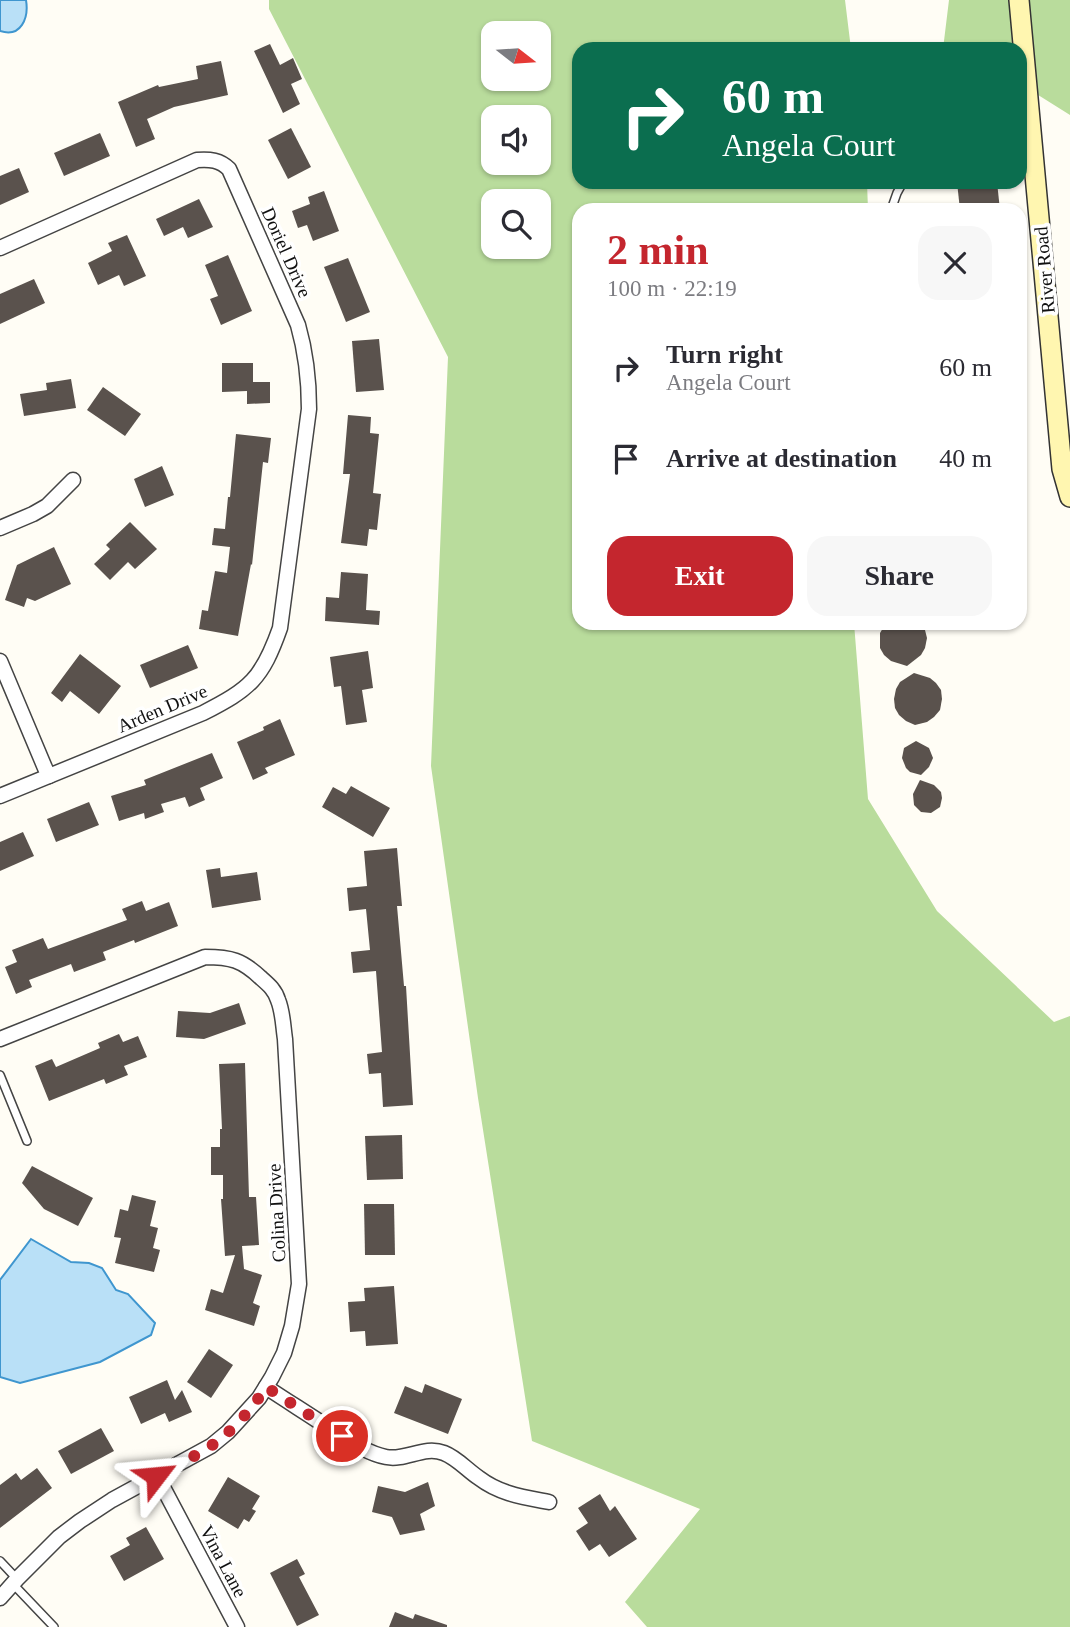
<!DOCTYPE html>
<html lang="en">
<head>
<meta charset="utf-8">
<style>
  :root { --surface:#fff; --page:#f7f7f7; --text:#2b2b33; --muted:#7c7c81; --accent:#c4262e }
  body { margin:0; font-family:Georgia,serif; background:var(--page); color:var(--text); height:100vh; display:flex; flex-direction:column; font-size:26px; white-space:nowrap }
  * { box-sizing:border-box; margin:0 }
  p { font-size:23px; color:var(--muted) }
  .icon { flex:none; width:38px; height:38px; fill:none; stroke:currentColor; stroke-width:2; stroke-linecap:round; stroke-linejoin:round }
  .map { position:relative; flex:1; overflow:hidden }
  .details { position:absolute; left:572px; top:203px; width:455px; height:427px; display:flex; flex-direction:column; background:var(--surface); border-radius:21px; box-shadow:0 2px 5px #0004 }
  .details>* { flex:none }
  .guide { position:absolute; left:572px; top:42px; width:455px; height:147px; border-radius:21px; box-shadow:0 2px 5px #0004; background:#0b6e4f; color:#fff; overflow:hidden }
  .needle { width:46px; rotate:107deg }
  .fabs { position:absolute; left:481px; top:21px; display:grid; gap:14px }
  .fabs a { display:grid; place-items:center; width:70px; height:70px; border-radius:14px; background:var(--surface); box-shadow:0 2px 5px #0004; font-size:35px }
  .pin { position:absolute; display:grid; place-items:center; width:60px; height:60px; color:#fff; margin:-30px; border:4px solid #fff; border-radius:50%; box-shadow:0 2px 7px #0007 }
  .me { position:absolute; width:77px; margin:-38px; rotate:61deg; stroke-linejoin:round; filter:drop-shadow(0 0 5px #0008) }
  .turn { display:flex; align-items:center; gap:24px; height:147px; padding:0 35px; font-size:32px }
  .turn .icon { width:91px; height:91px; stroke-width:2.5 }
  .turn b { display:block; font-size:49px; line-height:60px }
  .round { display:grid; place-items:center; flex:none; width:74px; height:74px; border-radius:21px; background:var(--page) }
  .head { display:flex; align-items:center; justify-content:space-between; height:119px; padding:0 35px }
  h1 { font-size:42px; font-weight:600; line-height:52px; color:var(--accent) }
  .button { display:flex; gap:14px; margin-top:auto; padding:14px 35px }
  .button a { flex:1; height:80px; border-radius:21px; background:var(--accent); color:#fff; font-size:28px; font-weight:600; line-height:80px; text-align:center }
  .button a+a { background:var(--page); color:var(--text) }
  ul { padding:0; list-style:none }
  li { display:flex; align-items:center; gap:21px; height:91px; padding:0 35px }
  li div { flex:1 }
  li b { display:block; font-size:26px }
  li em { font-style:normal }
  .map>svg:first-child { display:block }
</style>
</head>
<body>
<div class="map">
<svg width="1070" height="1627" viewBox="0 0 1070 1627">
  <rect width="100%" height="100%" fill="#fffdf5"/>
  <g fill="#b9dc9c" fill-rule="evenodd">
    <path d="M269 0H845L851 49H579V182H867L868 210H579V623H854L868 799 937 911 1054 1022 1070 1016V1627H647L625 1602 700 1509 532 1441 478 1098 431 766 448 357 269 9ZM494 33H539V79H494ZM494 117H539V163H494ZM494 201H539V247H494Z"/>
    <path d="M949 0H1070V115L1027 88 1020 49H943Z"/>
  </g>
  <g fill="#b9e0f7" stroke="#3f96cf" stroke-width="2">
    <path d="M0 0H26C29 18 21 38 0 31Z"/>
    <path d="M31 1239 71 1262 89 1263 102 1268 116 1290 128 1294 155 1323 151 1335 100 1362 20 1383 0 1377V1280Z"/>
  </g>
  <g fill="#5a524d">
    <path d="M270 44 280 65 293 58 302 79 291 84 300 104 283 113 254 51Z"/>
    <path d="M221 61 228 95 174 107 147 119 155 139 136 147 118 102 158 85 159 87 198 79 196 66Z"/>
    <path d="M291 128 311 167 288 179 268 140Z"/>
    <path d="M100 133 110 156 64 176 54 153Z"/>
    <path d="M19 168 29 192 0 205V176Z"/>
    <path d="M957 182H997L1000 210H960Z"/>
    <path d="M324 191 339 231 313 241 307 225 298 228 292 211 310 204 308 197Z"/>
    <path d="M199 199 213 227 188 238 183 227 164 236 156 219Z"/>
    <path d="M127 235 146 276 124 286 119 275 98 285 88 263 112 251 108 243Z"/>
    <path d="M228 255 252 311 221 325 210 299 218 296 205 265Z"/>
    <path d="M348 258 370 312 346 322 324 267Z"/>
    <path d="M34 279 45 303 0 324V294Z"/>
    <path d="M379 339 384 390 356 392 352 341Z"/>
    <path d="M222 363H253V382H270V403L247 404V391L222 392Z"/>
    <path d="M71 379 76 408 24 416 20 394 47 390 46 383Z"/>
    <path d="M103 387 141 414 125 436 87 410Z"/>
    <path d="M348 415 371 417 370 433 379 434 373 493 381 494 377 530 369 529 367 546 341 543 350 474H343Z"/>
    <path d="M236 434 271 438 268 463 263 462 252 565 251 564 238 636 199 629 202 610 208 611 215 571 227 573 230 547 212 545 214 528 225 529 228 497H230Z"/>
    <path d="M162 466 174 495 145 507 134 479Z"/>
    <path d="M130 522 157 549 135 569 128 562 110 580 94 564 110 549 106 545Z"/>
    <path d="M54 547 71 584 35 601 27 598 24 607 5 600 17 565Z"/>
    <path d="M341 572 368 574 366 610 380 611 379 625 325 621 326 597 339 598Z"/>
    <path d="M886 623H920L925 630 927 638 925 648 921 655 907 666 891 661 884 655 880 648V633Z"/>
    <path d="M188 645 198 668 150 688 140 665Z"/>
    <path d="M368 651 373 688 362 690 367 722 346 725 341 686 334 687 330 657Z"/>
    <path d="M80 654 121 686 99 714 70 691 62 702 51 693Z"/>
    <path d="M914 673 930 678 936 683 941 690 942 699 940 710 934 717 927 722 915 725 906 721 899 715 895 708 894 699 896 689 900 682Z"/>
    <path d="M280 719 295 755 265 768 268 773 253 780 237 742 264 730 263 727Z"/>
    <path d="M916 741 929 748 933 758 929 767 921 775 910 772 906 768 902 758 904 748Z"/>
    <path d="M212 753 223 778 200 788 205 800 189 807 185 797 161 804 164 812 145 819 144 813 119 821 111 796 146 785 144 780Z"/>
    <path d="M920 780 934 785 941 792 942 798 940 807 931 813 921 812 914 805 913 794Z"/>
    <path d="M351 786 390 808 373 837 322 807 333 787 346 794Z"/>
    <path d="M89 802 99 825 56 842 47 819Z"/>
    <path d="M23 832 34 856 0 871V842Z"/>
    <path d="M397 848 402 906H397L404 986H406L413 1105 383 1107 381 1073 369 1074 367 1054 382 1052 376 971 353 973 351 952 370 950 366 909 349 911 347 888 367 886 364 851Z"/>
    <path d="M220 868 221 877 257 872 261 900 212 908 206 870Z"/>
    <path d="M142 901 146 911 169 902 178 926 135 943 134 940 103 952 106 960 74 972 71 964 29 980 32 987 16 994 5 967 17 962 12 950 43 938 48 949 127 920 122 909Z"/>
    <path d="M239 1003 246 1024 204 1039 176 1037 178 1011 210 1013Z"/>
    <path d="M119 1034 123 1042 138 1036 147 1057 124 1066 128 1075 106 1084 104 1079 49 1101 35 1066 52 1059 56 1067 100 1048 98 1043Z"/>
    <path d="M245 1063 249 1197H256L259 1245 242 1246 244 1269 262 1275 253 1303 260 1306 254 1326 205 1310 211 1289 223 1293 235 1255 225 1256 221 1199H223V1175H211V1147H220V1129H222L219 1064Z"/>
    <path d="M402 1135 403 1179 367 1180 365 1136Z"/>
    <path d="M32 1166 93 1198 78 1226 44 1209 22 1183Z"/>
    <path d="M132 1195 156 1201 150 1226 158 1228 153 1248 160 1250 154 1272 115 1263 121 1238 114 1237 120 1209 128 1211Z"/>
    <path d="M364 1204H394L395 1255H365Z"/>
    <path d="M394 1286 398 1344 366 1346 365 1331 350 1332 348 1302 365 1301 364 1288Z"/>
    <path d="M209 1349 233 1365 211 1398 187 1382Z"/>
    <path d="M167 1380 175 1400 182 1390 192 1412 169 1422 165 1413 141 1424 129 1397Z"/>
    <path d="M425 1384 462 1399 448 1434 394 1413 405 1386 422 1393Z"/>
    <path d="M101 1428 114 1451 71 1474 58 1451Z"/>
    <path d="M37 1468 52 1488 0 1528V1485L16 1473 21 1480Z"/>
    <path d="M228 1477 260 1496 252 1509 256 1511 249 1522 244 1519 238 1529 208 1511Z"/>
    <path d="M428 1482 435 1506 420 1514 425 1530 400 1535 392 1517 372 1512 378 1486 405 1492Z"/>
    <path d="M600 1494 610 1511 615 1506 637 1539 609 1557 600 1544 589 1551 576 1531 588 1523 578 1508Z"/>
    <path d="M146 1527 164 1559 124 1581 110 1556 130 1545 126 1538Z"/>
    <path d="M297 1559 305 1574 299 1577 319 1615 297 1626 270 1573Z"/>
    <path d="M395 1612 413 1619 415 1614 447 1625V1627H389Z"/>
  </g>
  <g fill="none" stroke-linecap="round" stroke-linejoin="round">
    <g stroke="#444" stroke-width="10">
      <g id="lane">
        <path d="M891 210 897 193 903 182"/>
        <path d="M0 1075 27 1141"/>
        <path d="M0 1561 17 1579"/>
        <path d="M13 1584 54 1627"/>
      </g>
    </g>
    <g stroke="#444" stroke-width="17">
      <g id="street">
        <path d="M0 248 197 160C210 159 220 160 229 169L298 325C306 353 309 380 309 409L280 628C262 679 250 689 203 713L0 796"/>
        <path d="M0 528 33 514 47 506 73 480"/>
        <path d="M0 661 45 768 49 776"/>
        <path d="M0 1039 205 957C231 957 242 960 261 978 269 985 275 990 278 1000 283 1012 283 1026 285 1039L299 1284 292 1326 284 1353 272 1377 259 1398 228 1432 211 1446 112 1500 80 1521 59 1537 17 1579 0 1598"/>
        <path d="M266 1387C287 1401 308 1414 329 1428 347 1439 366 1453 386 1457 406 1461 424 1445 444 1453 457 1458 467 1470 479 1478 500 1494 523 1497 549 1502"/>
        <path d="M157 1476 237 1627"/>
      </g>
    </g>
    <g stroke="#333" stroke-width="22">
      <path id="secondary" d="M1019 0 1062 469 1070 497"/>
    </g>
    <use href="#lane" stroke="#fff" stroke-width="7"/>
    <use href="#street" stroke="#fff" stroke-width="14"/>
    <use href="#secondary" stroke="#fff6b0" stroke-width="19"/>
  </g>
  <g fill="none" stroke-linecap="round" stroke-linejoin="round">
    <path stroke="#c4262e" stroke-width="12" stroke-dasharray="0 21.6" d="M156 1476C174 1467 192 1458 209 1447 230 1434 253 1408 266 1387L342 1436"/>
  </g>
  <g text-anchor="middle" stroke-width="7" stroke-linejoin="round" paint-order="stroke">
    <g font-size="19" fill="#111" stroke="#fff">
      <text transform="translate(287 252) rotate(66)" y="7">Doriel Drive</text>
      <text transform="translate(1044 270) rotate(-95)" y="7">River Road</text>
      <text transform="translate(162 708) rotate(-23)" y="7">Arden Drive</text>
      <text transform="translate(276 1213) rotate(-93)" y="7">Colina Drive</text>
      <text transform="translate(224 1561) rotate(62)" y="7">Vina Lane</text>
    </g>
  </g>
</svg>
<div class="fabs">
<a><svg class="needle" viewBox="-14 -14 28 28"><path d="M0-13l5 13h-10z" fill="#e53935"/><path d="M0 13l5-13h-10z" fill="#7c7c81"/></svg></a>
<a><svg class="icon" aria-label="sound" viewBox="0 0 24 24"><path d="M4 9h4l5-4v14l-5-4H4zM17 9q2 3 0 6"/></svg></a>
<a><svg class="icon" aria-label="search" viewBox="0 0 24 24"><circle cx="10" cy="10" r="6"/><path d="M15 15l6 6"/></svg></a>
</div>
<div class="pin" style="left:342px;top:1436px;background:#d93025"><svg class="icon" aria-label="arrive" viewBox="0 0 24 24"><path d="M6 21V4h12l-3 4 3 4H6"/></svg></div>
<svg class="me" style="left:156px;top:1476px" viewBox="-20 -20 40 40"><path d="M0-17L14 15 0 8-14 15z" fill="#c4262e" stroke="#fff" stroke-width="4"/></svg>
<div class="guide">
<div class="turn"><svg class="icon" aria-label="right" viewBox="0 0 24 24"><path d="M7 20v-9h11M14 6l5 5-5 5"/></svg><div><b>60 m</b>Angela Court</div></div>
</div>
<section class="details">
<div class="head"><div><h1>2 min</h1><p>100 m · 22:19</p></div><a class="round"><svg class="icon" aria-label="close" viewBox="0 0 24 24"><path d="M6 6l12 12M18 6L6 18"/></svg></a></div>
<ul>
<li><svg class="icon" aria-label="right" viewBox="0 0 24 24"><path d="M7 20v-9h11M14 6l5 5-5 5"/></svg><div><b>Turn right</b><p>Angela Court</p></div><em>60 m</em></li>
<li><svg class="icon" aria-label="arrive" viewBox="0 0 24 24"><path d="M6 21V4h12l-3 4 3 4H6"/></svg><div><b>Arrive at destination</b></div><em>40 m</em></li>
</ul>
<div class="button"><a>Exit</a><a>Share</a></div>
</section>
</div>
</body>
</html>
